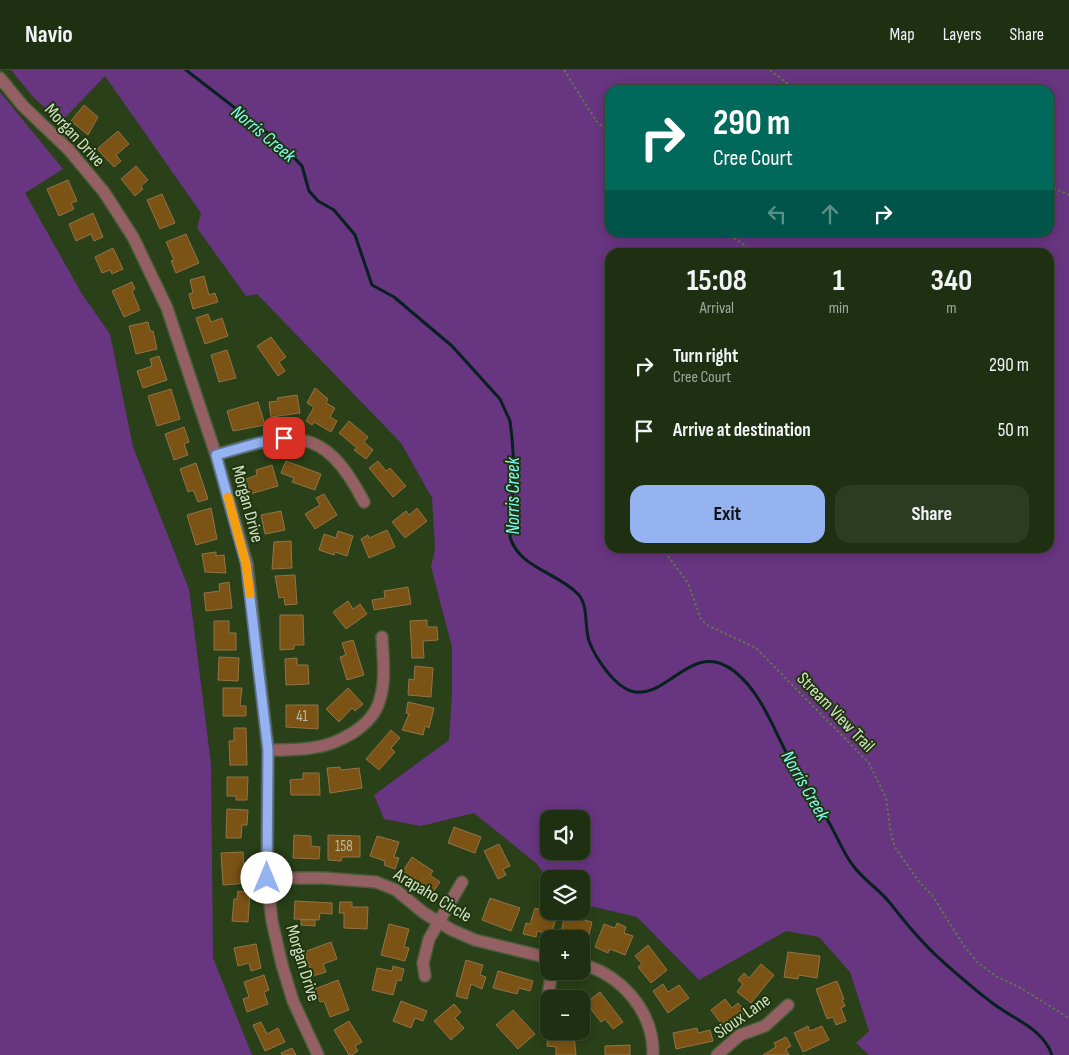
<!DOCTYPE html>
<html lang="en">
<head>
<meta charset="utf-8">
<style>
  :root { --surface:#1f3012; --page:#2c3c20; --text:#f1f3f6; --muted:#a1a99f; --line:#3c4b32; --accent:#95b2f1 }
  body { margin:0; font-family:"Sofia Sans Condensed",sans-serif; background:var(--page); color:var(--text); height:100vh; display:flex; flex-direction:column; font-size:19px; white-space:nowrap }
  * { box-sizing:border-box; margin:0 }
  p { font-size:16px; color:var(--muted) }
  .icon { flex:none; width:28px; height:28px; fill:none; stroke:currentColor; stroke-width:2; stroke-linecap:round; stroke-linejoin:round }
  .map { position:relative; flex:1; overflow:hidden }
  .panel { position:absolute; left:605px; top:178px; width:449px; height:305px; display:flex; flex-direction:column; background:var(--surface); border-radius:15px; box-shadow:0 2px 12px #0003,0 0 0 1px var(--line) }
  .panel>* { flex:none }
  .guide { position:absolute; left:605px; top:15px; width:449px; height:152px; border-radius:15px; box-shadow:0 2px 12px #0003,0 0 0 1px var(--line); background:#00695c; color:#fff; overflow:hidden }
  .fabs { position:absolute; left:540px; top:740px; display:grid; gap:10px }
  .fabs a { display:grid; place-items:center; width:50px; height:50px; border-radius:10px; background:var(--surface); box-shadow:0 2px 12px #0003,0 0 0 1px var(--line); font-size:25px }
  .pin { position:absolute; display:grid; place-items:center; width:42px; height:42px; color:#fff; margin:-21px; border-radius:10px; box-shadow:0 2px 8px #0006 }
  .me { position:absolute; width:55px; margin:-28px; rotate:0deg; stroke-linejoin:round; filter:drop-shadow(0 0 4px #0008) }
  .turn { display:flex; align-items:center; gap:18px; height:105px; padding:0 25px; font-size:22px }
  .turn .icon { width:65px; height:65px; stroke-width:2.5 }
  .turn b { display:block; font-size:35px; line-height:42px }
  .lanes { display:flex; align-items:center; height:48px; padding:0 25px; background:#0003; justify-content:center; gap:25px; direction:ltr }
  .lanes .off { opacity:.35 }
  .eta { display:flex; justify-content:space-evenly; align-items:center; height:85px; text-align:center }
  .eta b { font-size:30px; font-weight:700; line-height:35px }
  .button { display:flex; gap:10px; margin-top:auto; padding:10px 25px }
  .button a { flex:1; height:58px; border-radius:15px; background:var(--accent); color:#111; font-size:20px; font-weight:700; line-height:58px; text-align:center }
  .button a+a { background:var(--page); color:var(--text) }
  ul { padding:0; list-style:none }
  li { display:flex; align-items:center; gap:15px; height:65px; padding:0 25px }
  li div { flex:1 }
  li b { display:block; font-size:19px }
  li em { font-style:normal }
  header { display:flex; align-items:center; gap:30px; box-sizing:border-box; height:70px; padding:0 25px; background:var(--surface); border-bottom:1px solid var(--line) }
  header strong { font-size:24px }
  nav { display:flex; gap:28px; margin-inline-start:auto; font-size:18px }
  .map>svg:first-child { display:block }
</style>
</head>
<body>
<header>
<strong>Navio</strong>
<nav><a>Map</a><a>Layers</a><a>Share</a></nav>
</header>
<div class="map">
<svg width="1069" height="985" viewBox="0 0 1069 985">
  <rect width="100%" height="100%" fill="#294018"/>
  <g fill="#683580" fill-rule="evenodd">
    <path d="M11 0H1069V985H869L856 973 869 961 850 902 819 867 786 861 699 910 637 847 581 834V809H549V811L536 793 474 743 421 756 384 749 374 725 449 670 452 623V577L431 497 435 479 432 428 401 373 257 224 246 226 197 158 201 143 105 6 61 52 33 27ZM610 20H1049V162H610ZM610 182H1049V478H610ZM549 749H581V781H549Z"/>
    <path d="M0 22 63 99 25 123 82 224 110 264 133 377 189 519 211 694 213 888 252 985H0Z"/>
  </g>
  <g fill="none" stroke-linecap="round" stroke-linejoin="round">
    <path stroke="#072020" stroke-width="3" d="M186 0 278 71 302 96 309 121 318 131 334 140 355 165 372 215 394 227 452 276 500 329 510 351 512 368 514 397 510 467C519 498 557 502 578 524 589 536 584 556 589 571 595 587 614 616 631 621 667 632 691 568 734 601 761 622 773 658 789 688 801 710 816 730 828 751 838 767 843 784 855 798 865 811 880 820 890 833 906 853 921 872 940 889 958 905 978 923 998 937 1018 951 1043 960 1052 985"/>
  </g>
  <g fill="#7b5314" stroke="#937349">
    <path d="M84 35 98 47 88 65 71 51Z"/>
    <path d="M118 61 129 74 116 85 121 91 114 97 97 79Z"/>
    <path d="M136 96 148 110 141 116 143 119 135 126 121 109Z"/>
    <path d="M68 110 77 131 71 133 74 139 59 146 47 119Z"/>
    <path d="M162 124 175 153 160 159 147 130Z"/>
    <path d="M93 143 103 167 94 171 91 164 76 171 69 154Z"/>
    <path d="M186 164 199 193 176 203 171 191 174 190 166 172Z"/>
    <path d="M113 178 123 199 112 204 110 200 102 203 95 187Z"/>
    <path d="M204 206 209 225 215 223 218 232 193 239 189 224 193 223 190 210Z"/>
    <path d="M132 212 135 219 132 221 140 240 124 247 112 221Z"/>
    <path d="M208 244 211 252 222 248 228 266 205 274 196 248Z"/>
    <path d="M148 252 150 261H153L157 279 136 284 129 256Z"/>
    <path d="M271 267 286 287 279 292 285 301 278 306 257 276Z"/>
    <path d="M227 280 236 308 219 312 211 285Z"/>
    <path d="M159 286 167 310 143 318 137 301 152 296 150 289Z"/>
    <path d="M315 318 328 329 326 333 335 338 330 347 337 351 331 362 314 352 312 355 306 351 314 337 307 333Z"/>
    <path d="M171 319 180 349 157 356 148 326Z"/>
    <path d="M297 325 300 343 271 347 269 332 278 331 277 328Z"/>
    <path d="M258 332 265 355 233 361 227 341Z"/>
    <path d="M349 351 368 367 364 372 373 380 366 389 354 380 357 378 339 363Z"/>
    <path d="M184 357 189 372 184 374 188 385 174 390 165 364Z"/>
    <path d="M286 391 321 404 315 420 292 412 294 408 281 403Z"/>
    <path d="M378 391 386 401 390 398 406 416 393 427 369 398Z"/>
    <path d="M196 393 208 429 198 432 193 420 188 422 180 399Z"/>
    <path d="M272 395 278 416 250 424 246 409 257 405 256 400Z"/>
    <path d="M324 424 337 445 315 459 305 444 320 435 316 428Z"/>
    <path d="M211 438 217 469 196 475 187 445Z"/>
    <path d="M417 438 427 451 405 468 392 452 406 441 409 445Z"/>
    <path d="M281 441 285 460 265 464 261 445Z"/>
    <path d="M387 460 395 477 369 488 361 469 368 465 369 468Z"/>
    <path d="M338 461 353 466 347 486 335 482 334 485 319 480 324 464 336 468Z"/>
    <path d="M291 471 292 498 272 499 274 472Z"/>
    <path d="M216 482V486L224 485 226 503 205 502 202 484Z"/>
    <path d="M295 505 297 534 285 535 284 527 279 528 275 506Z"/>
    <path d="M229 512 232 538 206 541 204 523 220 521 219 514Z"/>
    <path d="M408 517 411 534 374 540 372 530 385 528 384 521Z"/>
    <path d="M348 531 353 539 360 534 367 544 346 559 333 542Z"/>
    <path d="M280 545H303L304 575H294V579L280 580Z"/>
    <path d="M427 550V557H437L438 570 423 571 424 588H412L410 551Z"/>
    <path d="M214 551H229V563H236V580H214Z"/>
    <path d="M353 570 364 605 347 610 340 587 346 585 342 573Z"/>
    <path d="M219 587 239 588 238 611 218 610Z"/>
    <path d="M297 588V595H308L309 614 286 615 285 589Z"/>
    <path d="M415 596 433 598 431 627 408 625 409 609 414 610Z"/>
    <path d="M223 618H242L240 636H246V646H223Z"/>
    <path d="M348 618 363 634 355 641 352 638 339 652 326 639Z"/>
    <path d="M408 632 434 638 429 658 425 656 423 665 402 660 409 644 406 643Z"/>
    <path d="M286 635H318V659L286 657Z"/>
    <path d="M234 658H246L247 695H230L229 671H234Z"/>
    <path d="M391 660 400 668 391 678 395 682 379 700 366 689Z"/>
    <path d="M340 697 341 700 359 698 362 718 330 723 327 698Z"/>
    <path d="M303 703H319L320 725H291L290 710 303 709Z"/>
    <path d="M227 707H248L247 730H236V726H227Z"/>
    <path d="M227 739 248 740 247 755H242L241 768H226Z"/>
    <path d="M454 757 481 767 475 783 448 773Z"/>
    <path d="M294 765 311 766V776L320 777 319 789 293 788Z"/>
    <path d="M328 765 360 766V787H342L341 791 328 790Z"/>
    <path d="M377 766 399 772 394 787 399 788 395 799 384 795 385 791 370 786Z"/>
    <path d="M499 774 510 796 503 799 506 805 498 809 484 781Z"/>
    <path d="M243 782 244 799H247L248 813 223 815 221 783Z"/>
    <path d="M412 787 433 801 430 805 440 812 433 822 403 801Z"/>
    <path d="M238 821 250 822 248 852 232 851 234 829H237Z"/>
    <path d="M490 828 520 838 511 861 482 850Z"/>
    <path d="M295 831 332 833V844L320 843 319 850 294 849Z"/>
    <path d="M340 832H352V837H368L367 859 344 858V843H339Z"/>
    <path d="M535 838 557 845 551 865 537 861 536 867 523 864 526 853 530 854Z"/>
    <path d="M565 845 592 852 588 869 561 862Z"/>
    <path d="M301 850H315V856L301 855Z"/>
    <path d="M617 853 626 857 624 863 633 866 625 885 610 879 608 883 595 877 604 854 615 858Z"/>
    <path d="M389 854 409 859 404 877 409 878 405 891 381 885Z"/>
    <path d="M331 872 337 889 323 894 326 902 313 906 304 882Z"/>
    <path d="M256 874 261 898 251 901 249 893 238 896 234 878Z"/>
    <path d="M648 875 667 900 651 913 638 897 642 894 635 886Z"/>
    <path d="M788 882 820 886 817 908 799 905 798 909 784 907Z"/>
    <path d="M466 890 483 895 480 905 486 907 482 919 471 914 467 929 456 926Z"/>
    <path d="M761 894 774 905 751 933 737 922 743 914 738 910 744 903 749 908Z"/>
    <path d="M393 896 404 899 401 911 397 910 393 925 372 920 377 898 392 901Z"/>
    <path d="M498 901 533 911 530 921 519 918 517 924 493 918Z"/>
    <path d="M264 905 269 920 264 922 268 934 247 942 243 929 249 927 244 912Z"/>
    <path d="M338 910 349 940 330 947 324 931 320 932 315 919Z"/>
    <path d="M837 911 844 929 842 930 845 936 841 938 846 951 836 955 833 947 827 949 816 919Z"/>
    <path d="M663 914 668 922 679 915 689 928 668 943 653 921Z"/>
    <path d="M600 922 623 952 613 959 605 949 601 952 586 933Z"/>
    <path d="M725 929 732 938 738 933 746 942 725 959 711 940Z"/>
    <path d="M401 931 427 941 423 951 415 948 411 958 393 951Z"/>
    <path d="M454 934 461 942 455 948 464 958 451 970 434 951Z"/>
    <path d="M513 940 535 964 518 979 496 955Z"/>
    <path d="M349 951 362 972 355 976 358 981 352 985H349L334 960Z"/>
    <path d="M261 952 267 964 278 958 285 972 265 981 253 955Z"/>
    <path d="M808 956 810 961 822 956 829 970 803 982 794 963Z"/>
    <path d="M697 958 698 963 710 960 713 971 676 979 673 963Z"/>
    <path d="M548 964 574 965 576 985H556V977L547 976Z"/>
    <path d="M786 967 791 976 786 979 789 985H763L776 977 774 973Z"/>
    <path d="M630 975V985H605V976Z"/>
    <path d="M292 978 296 985H282L281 983Z"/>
  </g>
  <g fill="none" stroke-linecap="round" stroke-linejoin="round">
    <g stroke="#475d38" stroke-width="14">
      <g id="minor">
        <path d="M0 8 23 36 69 80 104 122 133 167 167 238 216 385 247 494 268 680 267 808 272 851 282 895 293 931 318 985"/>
        <path d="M216 385C293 362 323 353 364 432"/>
        <path d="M268 680C282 680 297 680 311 678 337 675 373 657 380 629 386 609 383 588 382 567"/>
        <path d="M267 808H323L376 812 396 820 424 843 452 860 475 870 549 888"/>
        <path d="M581 894C622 905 654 942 653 985"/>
        <path d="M425 906 423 893 429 869 462 812"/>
        <path d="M547 931 552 901"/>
        <path d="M717 985 740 965 765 956 788 935"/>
      </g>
    </g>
    <g stroke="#607452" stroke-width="2" stroke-dasharray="2.5 2.5" stroke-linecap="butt">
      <path d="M564 0 597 52 610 63"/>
      <path d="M770 0 796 20"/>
      <path d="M1049 116 1069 125"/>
      <path d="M726 162 754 182"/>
      <path d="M662 478 688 513 701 549 707 555 756 578 869 693 886 728 891 764 895 777 919 812 932 825 964 876 977 892 997 907 1019 917 1069 948"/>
    </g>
    <use href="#minor" stroke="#946064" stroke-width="11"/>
  </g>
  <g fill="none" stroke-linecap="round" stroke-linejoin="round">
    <g stroke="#61749d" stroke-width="12">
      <path id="route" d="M267 808 268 680 246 494 216 385 258 373 284 368"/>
    </g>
    <use href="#route" stroke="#95b2f1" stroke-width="9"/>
    <path stroke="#f59e0b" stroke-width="9" d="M228 427 246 494 250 524"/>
  </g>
  <g text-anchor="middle" stroke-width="4" stroke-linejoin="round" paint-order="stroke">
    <g font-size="15" fill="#bcbd9c">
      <text x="302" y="651">41</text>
      <text x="344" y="781">158</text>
    </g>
    <g font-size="18" fill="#d2e0c9" stroke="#1f360d">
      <text transform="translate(75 65) rotate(47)" y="6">Morgan Drive</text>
      <text transform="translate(248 434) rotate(75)" y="6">Morgan Drive</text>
      <text transform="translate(836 642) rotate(46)" y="6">Stream View Trail</text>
      <text transform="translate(433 825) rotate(31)" y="6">Arapaho Circle</text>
      <text transform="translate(303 893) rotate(73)" y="6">Morgan Drive</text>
      <text transform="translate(742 946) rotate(-35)" y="6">Sioux Lane</text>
    </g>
    <g font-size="19" font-style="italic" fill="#81fbf9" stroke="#1f360d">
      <text transform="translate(264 63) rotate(40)" y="7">Norris Creek</text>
      <text transform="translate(512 426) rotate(-90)" y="7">Norris Creek</text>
      <text transform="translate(806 715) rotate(60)" y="7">Norris Creek</text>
    </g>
  </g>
</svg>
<div class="fabs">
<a><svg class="icon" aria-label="sound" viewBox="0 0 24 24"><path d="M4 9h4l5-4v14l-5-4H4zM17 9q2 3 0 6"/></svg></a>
<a><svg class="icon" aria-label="layers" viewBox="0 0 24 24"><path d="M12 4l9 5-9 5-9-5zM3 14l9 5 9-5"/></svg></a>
<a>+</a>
<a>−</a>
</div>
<div class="pin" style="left:284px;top:368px;background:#d93025"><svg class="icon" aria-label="arrive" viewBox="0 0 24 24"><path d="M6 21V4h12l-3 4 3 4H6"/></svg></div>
<svg class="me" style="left:267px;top:808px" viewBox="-20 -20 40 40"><circle r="19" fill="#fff"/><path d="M0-13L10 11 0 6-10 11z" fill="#95b2f1"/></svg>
<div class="guide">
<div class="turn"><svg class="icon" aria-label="right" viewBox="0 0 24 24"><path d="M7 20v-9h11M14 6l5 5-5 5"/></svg><div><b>290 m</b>Cree Court</div></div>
<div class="lanes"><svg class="icon off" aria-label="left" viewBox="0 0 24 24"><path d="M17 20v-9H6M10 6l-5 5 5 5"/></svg><svg class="icon off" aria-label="ahead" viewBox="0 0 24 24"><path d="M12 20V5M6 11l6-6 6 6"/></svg><svg class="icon" aria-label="right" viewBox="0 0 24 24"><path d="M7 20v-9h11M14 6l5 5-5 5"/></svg></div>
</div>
<section class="panel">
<div class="eta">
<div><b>15:08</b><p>Arrival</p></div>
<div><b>1</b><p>min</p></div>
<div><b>340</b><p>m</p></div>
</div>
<ul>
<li><svg class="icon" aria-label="right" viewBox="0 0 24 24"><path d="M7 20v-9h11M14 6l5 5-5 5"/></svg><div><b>Turn right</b><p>Cree Court</p></div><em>290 m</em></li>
<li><svg class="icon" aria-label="arrive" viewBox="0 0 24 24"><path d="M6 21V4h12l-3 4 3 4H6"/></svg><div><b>Arrive at destination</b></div><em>50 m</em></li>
</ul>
<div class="button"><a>Exit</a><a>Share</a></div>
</section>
</div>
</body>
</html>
